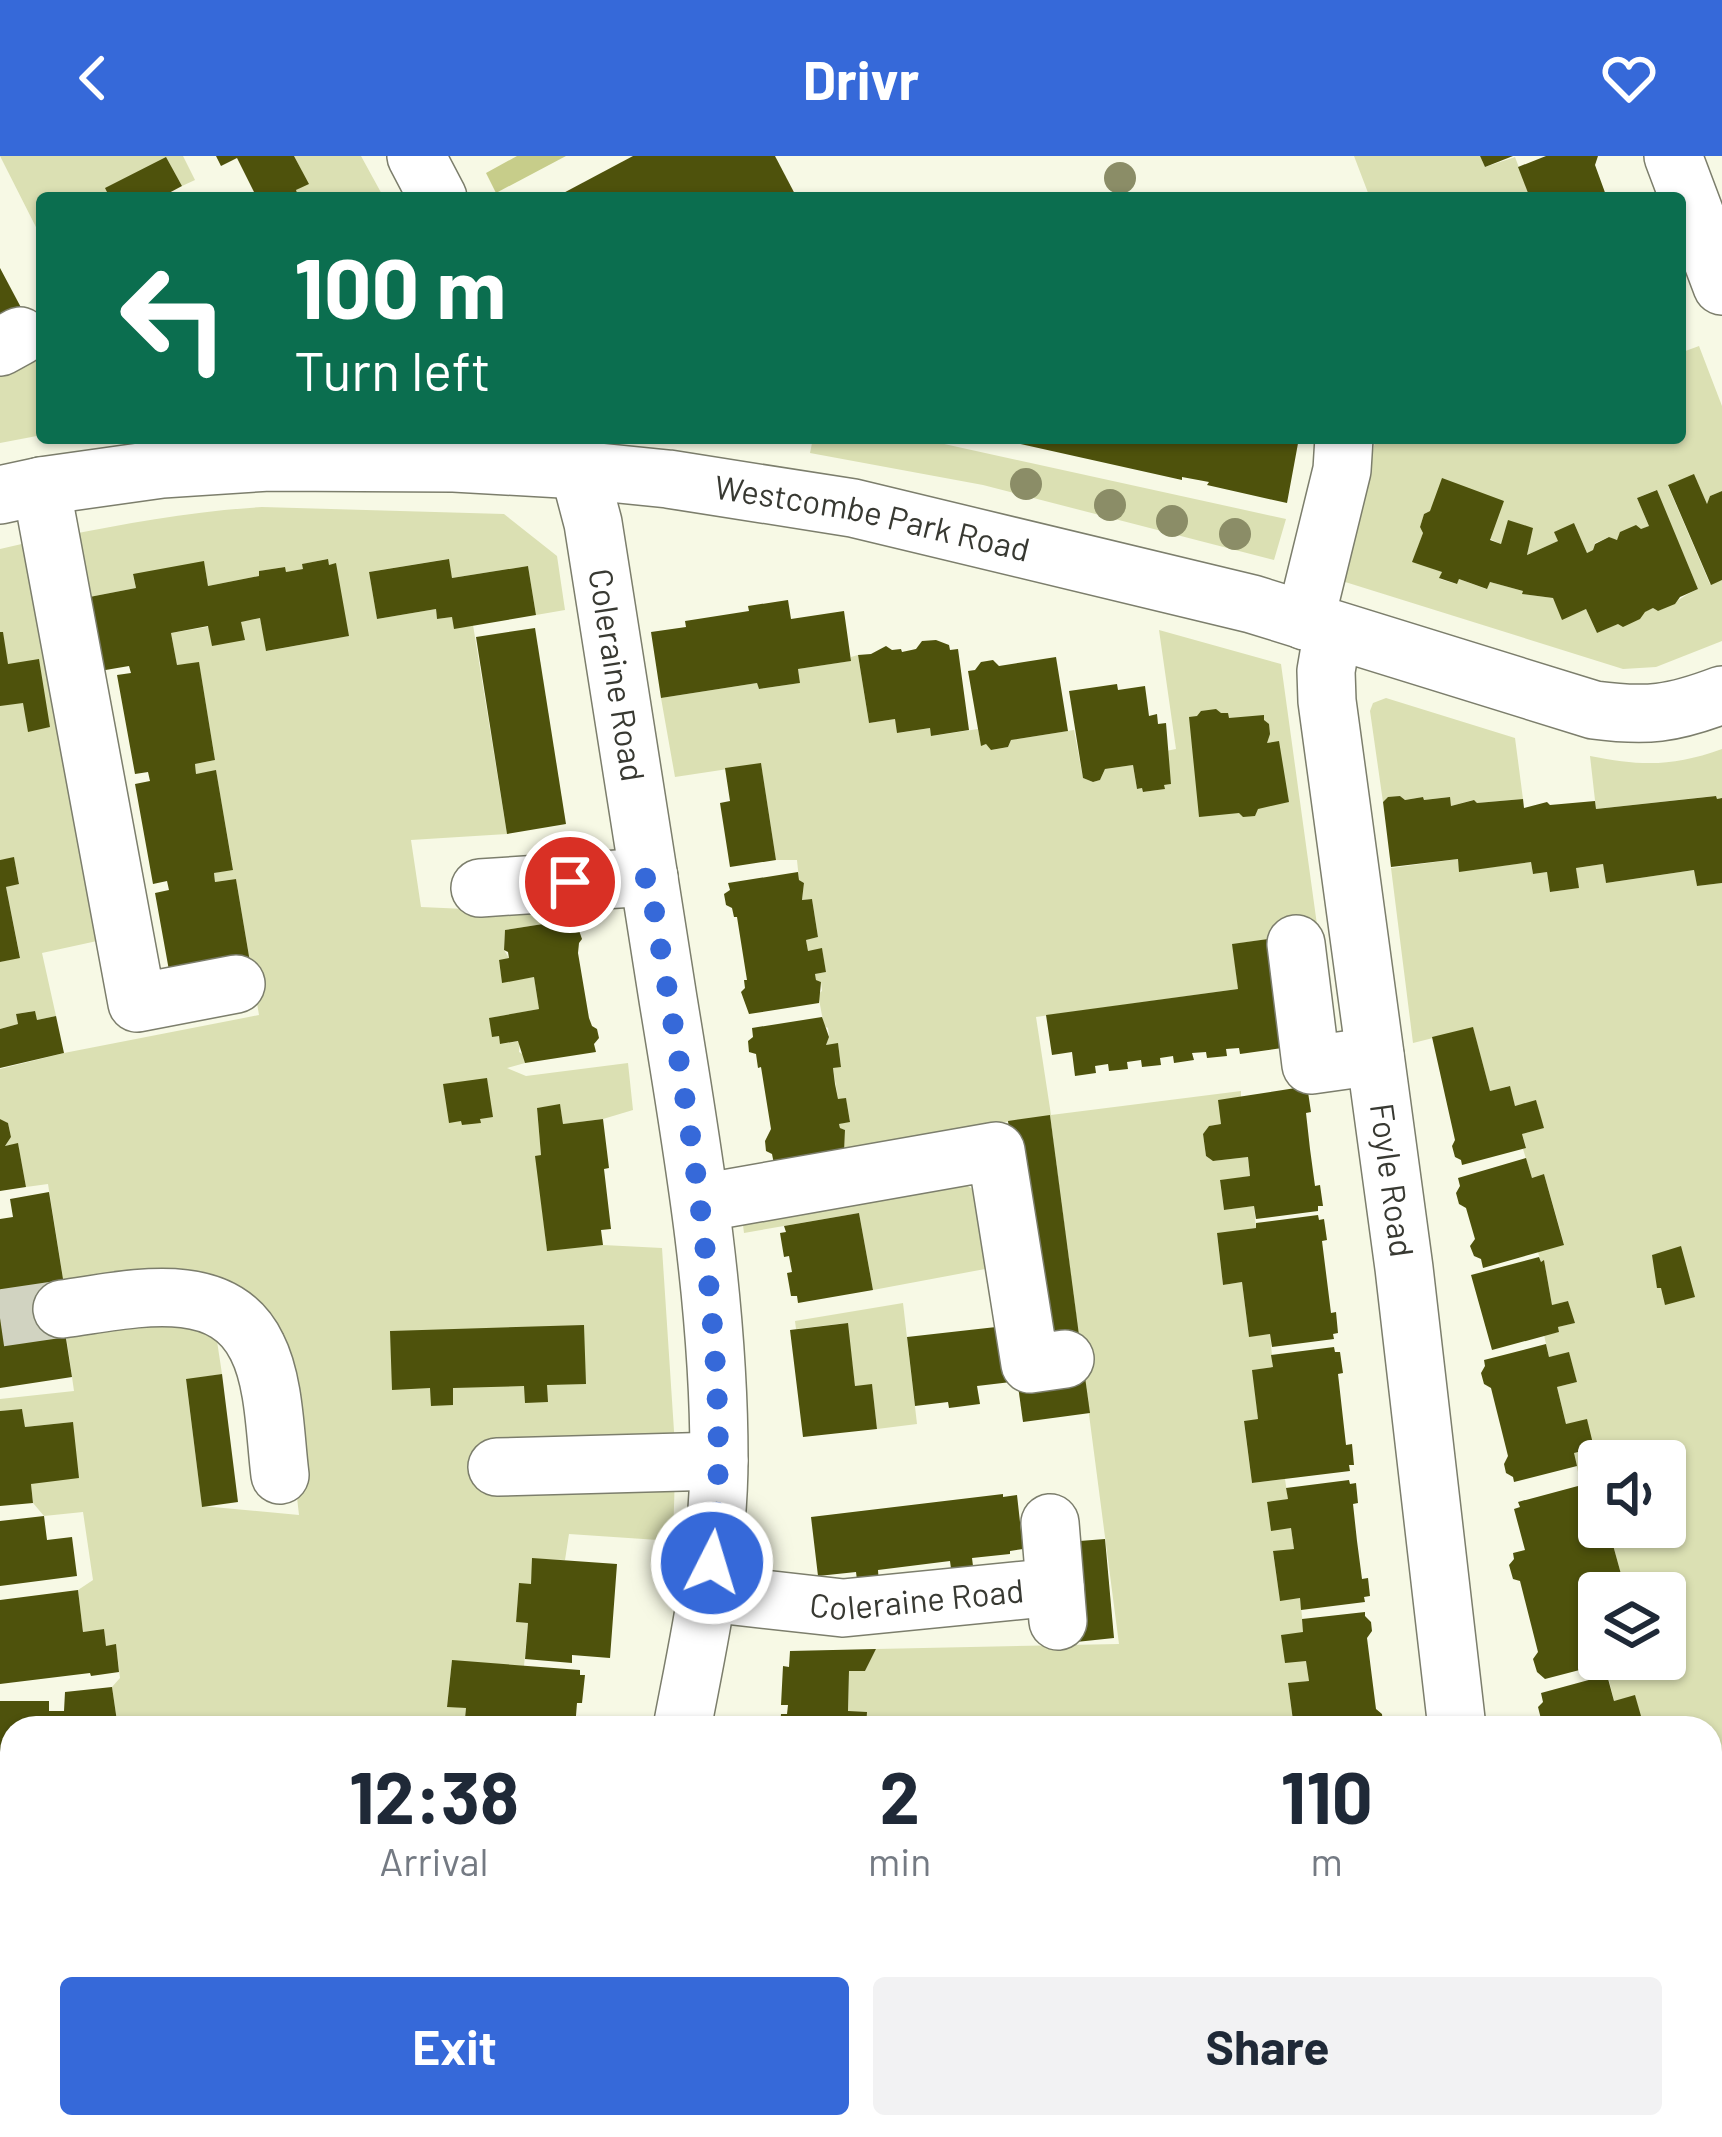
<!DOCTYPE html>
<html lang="en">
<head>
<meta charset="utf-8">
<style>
  :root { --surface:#fff; --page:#f2f2f3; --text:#1f2937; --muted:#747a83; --accent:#3669d9 }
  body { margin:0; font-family:Barlow,sans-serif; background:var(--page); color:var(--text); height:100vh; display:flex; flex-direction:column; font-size:45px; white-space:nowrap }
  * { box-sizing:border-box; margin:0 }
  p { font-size:39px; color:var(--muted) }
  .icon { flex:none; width:66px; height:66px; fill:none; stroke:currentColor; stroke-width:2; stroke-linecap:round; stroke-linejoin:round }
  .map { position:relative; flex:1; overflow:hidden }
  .panel { position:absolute; left:0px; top:1560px; width:1722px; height:423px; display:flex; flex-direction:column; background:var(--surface); border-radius:36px 36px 0 0; box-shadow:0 3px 9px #0004 }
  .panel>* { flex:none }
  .top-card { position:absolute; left:36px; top:36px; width:1650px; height:252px; border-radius:12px; box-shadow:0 3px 9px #0004; background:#0b6e4f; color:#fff; overflow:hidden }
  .buttons { position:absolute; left:1578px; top:1284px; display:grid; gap:24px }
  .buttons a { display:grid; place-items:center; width:108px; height:108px; border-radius:12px; background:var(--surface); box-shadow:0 3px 9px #0004; font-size:60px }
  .pin { position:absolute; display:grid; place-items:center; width:102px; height:102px; color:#fff; margin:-51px; border:6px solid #fff; border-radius:50%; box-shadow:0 3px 12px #0007 }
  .me { position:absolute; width:132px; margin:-66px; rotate:5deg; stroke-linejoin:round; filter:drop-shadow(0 0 9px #0008) }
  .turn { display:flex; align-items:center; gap:42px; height:252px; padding:0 60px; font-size:54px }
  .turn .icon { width:156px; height:156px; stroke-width:2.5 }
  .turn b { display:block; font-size:84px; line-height:102px }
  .eta { display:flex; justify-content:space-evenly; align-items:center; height:204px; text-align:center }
  .eta b { font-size:72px; font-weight:700; line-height:84px }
  .primary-button { display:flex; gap:24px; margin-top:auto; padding:24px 60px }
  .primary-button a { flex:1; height:138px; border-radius:12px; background:var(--accent); color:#fff; font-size:48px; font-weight:700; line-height:138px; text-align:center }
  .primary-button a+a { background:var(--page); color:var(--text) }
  header { display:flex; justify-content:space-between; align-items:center; height:156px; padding:0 60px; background:var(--accent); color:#fff; font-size:54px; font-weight:700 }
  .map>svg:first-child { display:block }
</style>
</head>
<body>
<header><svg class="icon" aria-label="back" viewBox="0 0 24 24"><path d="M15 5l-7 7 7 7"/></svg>Drivr<svg class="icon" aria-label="heart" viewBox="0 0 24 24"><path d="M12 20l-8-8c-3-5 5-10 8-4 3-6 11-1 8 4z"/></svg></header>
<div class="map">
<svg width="1722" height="1981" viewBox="0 0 1722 1981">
  <rect width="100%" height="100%" fill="#f7f9e5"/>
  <g fill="#dbe0b3" fill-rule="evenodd">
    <path d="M0 0H183L195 24 182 30 166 2 106 32 110 42H42V83Z"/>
    <path d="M294 0H361L384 42H299L296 34 308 27Z"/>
    <path d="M1354 0H1480L1485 11 1515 1 1530 41 1370 42Z"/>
    <path d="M1699 190 1722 250V335L1710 340 1707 348 1694 319 1668 330 1710 428 1722 424V485L1656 511 1623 513 1342 425 1376 282H1680V197ZM1656 334 1698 433C1682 440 1673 449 1658 455L1653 452 1597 477 1586 453 1563 463 1553 442 1523 438V435L1490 426 1486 433 1459 423 1456 428 1440 423 1442 416 1413 405 1423 377 1420 371 1424 358 1430 355 1501 388 1509 365 1532 372 1527 399 1558 385 1574 367 1587 397 1593 394 1595 387 1609 381 1615 384 1620 383 1649 370 1637 342Z"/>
    <path d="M42 191V279L0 287V209Z"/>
    <path d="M813 282H917L1286 363 1274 404 983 329 810 297Z"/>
    <path d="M262 351 504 358 557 400 565 454 536 459 528 410 452 422 448 403 369 416 377 463 436 453 437 463 452 461 473 469 507 678 411 684 421 751 575 758V763L505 774 504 794 509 802 499 805 502 826 534 821 539 853 490 862 492 880H499L501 888 520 885 519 896 524 899 525 907 507 912 526 920 628 907 633 954 603 963 563 968 560 949 537 952 541 999 536 1001 547 1094 603 1089 662 1092 675 1290 483 1335 584 1337 588 1326 675 1316 673 1385 569 1378 565 1404 533 1403 531 1428H519L516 1466 528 1467 524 1510 452 1505 447 1550 466 1552 464 1569 456 1568 455 1572H118L112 1531 120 1522 116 1489 106 1490 103 1473 83 1476 78 1434 93 1424 83 1356 44 1360 33 1347 31 1328 73 1266 25 1271 22 1253 0 1255V1243L74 1235 64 1165 200 1167 217 1185 222 1218 186 1224 202 1350 299 1359 283 1218 272 1188 64 1129 48 1028 26 1031 18 988 5 990 11 981 8 967 0 963V913L64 897 259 859 236 723 215 726 214 717 233 713 216 615 196 618 195 608 215 604 199 507 177 509 171 477 260 462 267 495 348 480 335 408 329 409 327 403 303 408V413L286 416 284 411 260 415 259 420 208 430 204 406 133 419 136 432 74 444 63 380C129 367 195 355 262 351Z"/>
    <path d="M26 387 97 785 42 797 56 860 37 864 34 855 16 858 18 868 0 873V806L20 801 6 731 19 727 14 702 0 704V393Z"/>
    <path d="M1159 474 1281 508 1318 776 1233 788 1238 833 1036 861 1051 959 1241 935V941L1221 968 1209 970 1203 978 1206 1000 1213 1005 1248 1001 1250 1020 1220 1025 1224 1054 1254 1050 1256 1072 1217 1078 1223 1129 1242 1126 1249 1180 1270 1178 1273 1211 1253 1214 1258 1263 1244 1266 1252 1327 1285 1323 1288 1343 1267 1347 1271 1374 1291 1372 1294 1393 1273 1396 1280 1444 1300 1442 1309 1525 1288 1528 1294 1572H866L848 1555 849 1515H865L876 1493 1119 1488 1050 960 975 970 844 997 845 974 840 972 839 968 850 965 846 943H838L833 912 841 910 838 888 826 889 829 880 828 872 824 870 818 838 822 835 821 826 816 824 815 818 826 816 822 793 808 795 806 784 818 781 812 743 802 744 804 727 799 724 797 704H776L761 608 675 621 661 542 757 527 759 533 800 527 798 513 850 505 851 501 858 499 869 567 895 563 898 577 930 572 932 580 978 573 981 589 986 588 992 594 1008 591 1011 584 1074 574 1083 622 1093 626 1100 624 1105 613 1133 609 1137 633 1142 632 1144 636 1164 633V629L1171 628 1166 595 1176 593Z"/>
    <path d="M1386 542 1515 582 1523 643 1477 647 1473 644 1451 650 1449 641 1424 644 1423 641 1405 644 1400 640 1383 646 1370 555 1373 547Z"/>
    <path d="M1722 593V642L1717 643 1715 640 1596 653 1590 600C1641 610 1672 611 1722 593Z"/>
    <path d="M1458 703 1460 715 1531 706 1533 718 1547 716 1551 736 1578 732 1576 712 1603 708 1606 727 1694 714 1697 730 1722 727V1717L1710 1722V1572H1625L1642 1567 1635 1540 1614 1545 1605 1508 1610 1506 1609 1503H1665V1437H1599V1464L1590 1426 1621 1418 1608 1371H1665V1305H1599V1310L1578 1316 1557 1231 1577 1226 1569 1197 1549 1201 1544 1179 1559 1176 1558 1171 1574 1167 1568 1145 1552 1149 1544 1105 1541 1106 1538 1096 1564 1088 1544 1018 1532 1022 1523 993 1526 991 1522 978 1543 972 1536 945 1515 950 1509 930 1490 935 1473 872 1413 887 1391 712Z"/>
    <path d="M947 1017 974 1034 985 1113 873 1134 859 1057 744 1077 743 1069 757 1051Z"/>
    <path d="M903 1147 917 1268 877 1273 872 1229 855 1230 847 1167 796 1173 795 1165Z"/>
    <path d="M1599 1330V1371H1603L1588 1375V1378L1581 1351 1583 1349 1580 1335Z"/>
    <path d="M1722 1727V1981H1664L1663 1971H1710V1731Z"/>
    <path d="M20 1971H207L204 1981H19Z"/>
    <path d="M1180 1971H1352L1313 1976 1314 1981H1181Z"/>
  </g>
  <path fill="#c7cd8a" d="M517 0H566L496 37 486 17Z"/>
  <g fill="#4e520c">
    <path d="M216 0H294L309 28 296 34 299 42H257L237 2 221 10Z"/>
    <path d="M633 0H775L797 42H554Z"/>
    <path d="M1480 0H1513L1485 11Z"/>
    <path d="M1546 0H1598L1595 9 1607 42H1530L1518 11Z"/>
    <path d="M166 1 182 30 167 38 169 42H110L105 32Z"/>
    <path d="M0 112 25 159 0 173Z"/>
    <path d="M994 282H1299L1287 347 1207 329 1209 326 1182 321V324Z"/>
    <path d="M1694 318 1707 348 1710 340 1722 335V424L1711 429 1668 329Z"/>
    <path d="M1442 322 1504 345 1490 384 1501 388 1508 364 1533 372 1527 399 1558 385 1554 376 1574 367 1587 397 1593 394 1595 388 1609 381 1617 384 1620 376 1636 369 1641 373 1649 370 1637 342 1657 334 1698 433 1680 441 1675 448 1658 455 1653 452 1645 456 1640 463 1623 471 1618 468 1597 477 1586 453 1562 464 1553 442 1522 438 1523 435 1490 426 1487 433 1459 423 1457 428 1439 422 1442 416 1412 406 1423 377 1420 371 1424 358 1430 355Z"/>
    <path d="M328 403 329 409 336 407 349 480 266 495 260 462 241 466 245 484 212 490 208 470 171 477 177 509 199 506 215 604 195 608 196 618 216 614 233 714 214 717 215 726 236 723 250 806 170 820 155 737 169 734 167 725 153 728 135 628 150 625 148 616 135 618 117 519 131 517 129 510 88 517 74 444 136 432 133 418 204 405 208 430 259 420V415L285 411 286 416 303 413 302 408Z"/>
    <path d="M449 403 452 422 528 410 536 459 454 473 452 461 437 463 436 453 377 463 369 416Z"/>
    <path d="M788 444 791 463 844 455 851 505 798 513 800 527 759 533 757 527 661 542 651 476 686 471 685 465 749 455 748 450Z"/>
    <path d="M535 472 566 668 507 678 476 481Z"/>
    <path d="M0 476H3L8 508 39 503 50 571 28 576 23 547 0 550Z"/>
    <path d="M936 484 949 489 950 494 958 493 969 574 931 580 930 572 897 577 895 563 869 567 858 499 871 498 886 490 892 494 901 493 902 496 916 493 922 485Z"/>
    <path d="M1056 501 1068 575 1011 584 1008 591 991 594 986 588 981 590 968 515 975 514 981 506 993 504 999 510Z"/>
    <path d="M1117 528 1118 534 1145 530 1149 560 1157 558 1158 568 1166 567 1171 628 1164 629 1165 633 1143 636 1142 632 1137 633 1133 609 1105 613 1100 624 1093 626 1083 622 1069 535Z"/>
    <path d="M1216 553 1221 557H1228L1229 562 1264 559V564L1269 568 1270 578 1267 587 1279 585 1289 646 1258 653 1255 660 1243 661 1239 657 1199 661 1189 561 1197 560 1201 555Z"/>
    <path d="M761 607 776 704 730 711 720 647 730 645 725 612Z"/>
    <path d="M1400 640 1405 644 1423 641 1424 644 1450 641 1451 650 1474 644 1477 647 1523 643 1524 652 1547 646 1550 649 1595 645 1596 653 1716 640 1717 643 1722 642V727L1697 730 1694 714 1606 727 1603 708 1576 712 1579 732 1550 736 1547 716 1533 718 1531 706 1459 716 1458 703 1391 711 1383 646 1388 641Z"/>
    <path d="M14 701 19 728 6 731 20 802 0 806V704Z"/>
    <path d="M798 716 799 724 804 727 802 744 812 743 818 781 806 784 808 795 822 792 826 816 815 818 816 824 821 826 819 847 749 858 741 836 745 832 744 824H747L737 761H734L732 752 726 749 724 738 730 734 728 727Z"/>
    <path d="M575 763 582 783 579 787 578 797 589 862 592 870 597 873 599 882 594 888 596 896 525 907 518 885 500 888 499 880 492 881 489 862 539 853 534 821 502 827 499 804 509 802 508 796 504 794 505 774Z"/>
    <path d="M1268 783 1282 892 1240 898 1239 892 1226 893 1227 900 1207 902 1206 896 1192 897 1194 904 1174 907 1173 900 1160 902 1161 909 1142 911 1141 904 1127 906 1128 913 1109 915 1108 908 1095 910 1096 917 1075 920 1072 896 1052 899 1046 859 1238 833 1232 788Z"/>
    <path d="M35 855 37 864 56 860 64 897 0 912V873L18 868 16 858Z"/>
    <path d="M822 861 829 881 826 889 838 887 841 911 833 912 835 928 838 943 846 942 850 966 839 968 840 972 845 974 844 997 774 1008 772 998 766 995 765 985 771 973 761 911 758 912 756 898 749 896 748 885 753 881 752 872Z"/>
    <path d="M1473 871 1490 935 1510 930 1515 950 1536 944 1544 972 1522 978 1526 992 1462 1009 1461 1004 1455 1001 1452 990 1455 984 1432 881Z"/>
    <path d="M487 922 493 961 480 963 481 967 462 969 461 965 449 967 443 928Z"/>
    <path d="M1302 931 1303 937 1308 936 1311 956 1306 957 1310 993 1315 1030 1320 1029 1323 1050H1318V1055L1256 1063 1254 1050 1224 1054 1220 1024 1250 1020 1248 1001 1213 1005 1206 1000 1203 978 1209 970 1221 968 1218 944Z"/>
    <path d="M560 948 563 968 603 963 609 1012 604 1013 611 1073 601 1074 603 1089 547 1095 535 1000 541 999 537 952Z"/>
    <path d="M1050 959 1079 1179 1043 1184 1027 1107 1008 965Z"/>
    <path d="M0 963 8 967 11 981 5 990 18 987 26 1031 0 1035Z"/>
    <path d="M1526 1002 1532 1022 1544 1018 1564 1089 1483 1112 1481 1103 1474 1100 1470 1090 1475 1083 1466 1052 1459 1048 1456 1037 1460 1030 1458 1022Z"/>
    <path d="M49 1036 64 1129 58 1131 72 1221 0 1232V1063L13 1061 10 1043Z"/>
    <path d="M859 1057 873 1134 798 1147 797 1140H791L787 1117 792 1116 789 1100 784 1101 780 1077 786 1076 784 1070Z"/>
    <path d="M1318 1059 1319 1064 1324 1063 1327 1084 1322 1085 1331 1157 1336 1156 1338 1177 1333 1178 1334 1183 1272 1191 1270 1178 1249 1181 1242 1126 1223 1129 1217 1077 1256 1072V1067Z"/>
    <path d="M1681 1090 1695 1141 1665 1149 1661 1132H1657L1652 1099Z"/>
    <path d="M1539 1101 1541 1106 1544 1104 1552 1149 1568 1145 1575 1167 1558 1171 1559 1176 1492 1194 1471 1119Z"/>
    <path d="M848 1167 855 1230 872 1228 877 1273 803 1281 790 1174Z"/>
    <path d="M584 1169 586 1228 547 1229 548 1246 525 1247 524 1230 453 1232V1249L431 1250 430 1232 392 1234 390 1175Z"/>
    <path d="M1005 1170 1011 1226 977 1230 980 1248 949 1252 948 1246 915 1250 907 1181Z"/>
    <path d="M1546 1188 1549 1201 1569 1196 1577 1226 1557 1231 1566 1268 1587 1263 1594 1292 1574 1297 1577 1310 1514 1326 1513 1321 1506 1317 1504 1308 1508 1300 1491 1232 1484 1228 1481 1217 1485 1210 1484 1204Z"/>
    <path d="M1334 1191 1335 1196H1340L1343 1217 1338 1218 1346 1289 1352 1288 1354 1309H1349L1350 1315 1252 1327 1244 1265 1258 1263 1252 1214 1273 1211 1271 1199Z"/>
    <path d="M222 1218 238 1346 202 1351 186 1223Z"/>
    <path d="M1085 1221 1090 1257 1023 1266 1018 1230Z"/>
    <path d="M22 1253 25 1271 73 1266 79 1322 31 1328 33 1347 0 1350V1255Z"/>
    <path d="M1599 1310V1330L1586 1333 1581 1315Z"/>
    <path d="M1349 1324 1350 1328 1356 1327 1358 1347 1353 1348 1357 1385 1362 1423 1368 1422 1370 1440 1364 1441 1365 1446 1301 1454 1300 1442 1280 1445 1273 1395 1294 1393 1291 1372 1271 1375 1267 1346 1288 1343 1286 1332Z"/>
    <path d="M1578 1330 1587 1375 1608 1371 1621 1418 1590 1426 1599 1464V1503L1618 1504 1545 1523 1537 1516 1533 1503 1538 1496 1520 1425 1513 1423 1509 1409 1514 1403 1513 1397 1525 1394 1514 1353 1520 1351 1518 1346Z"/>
    <path d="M1003 1338V1341L1017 1339 1023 1393 1010 1395V1398L972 1402 974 1418 952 1420 950 1405 878 1414 879 1429 858 1432 856 1416 818 1420 811 1361Z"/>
    <path d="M44 1360 47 1384 72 1381 77 1420 0 1430V1365Z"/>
    <path d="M1105 1383 1114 1482 1076 1486 1067 1386Z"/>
    <path d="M532 1402 617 1408 610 1502 572 1499V1507L525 1503 528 1467 516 1466 519 1427 531 1428Z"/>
    <path d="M78 1434 83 1476 104 1473 106 1490 116 1488 119 1516 91 1520 90 1517 0 1528V1444Z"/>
    <path d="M1365 1456V1460L1371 1466 1372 1475 1367 1482 1376 1553 1382 1558 1383 1568 1380 1572H1294L1288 1527 1309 1525 1306 1505 1285 1507 1281 1479 1303 1476 1302 1463Z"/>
    <path d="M876 1493 865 1515H849L848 1555 867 1556 866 1572H780L781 1558H787L788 1549H781L783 1510 789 1511 790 1495Z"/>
    <path d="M452 1504 580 1514V1519H585L582 1547H577L575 1572H464L466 1552 447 1551Z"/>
    <path d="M1607 1519 1614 1545 1635 1539 1643 1567 1624 1572H1550L1542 1567 1538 1551 1543 1546 1541 1537Z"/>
    <path d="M112 1531 118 1572H12V1788H0V1545H49V1555H64L65 1536Z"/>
    <path d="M0 1801 12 1802V1919L0 1917Z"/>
    <path d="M0 1932 12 1935V1971H20L19 1981H0Z"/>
    <path d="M249 1971H318L316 1981H286Z"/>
    <path d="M372 1971H463L461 1981H370Z"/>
    <path d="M667 1971H735L733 1981H665Z"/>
    <path d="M992 1971H1076L1119 1979 989 1981Z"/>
    <path d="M1352 1971H1426L1427 1978H1422V1981H1314L1313 1975Z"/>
    <path d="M1591 1971H1663L1664 1981H1597V1977H1591Z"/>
  </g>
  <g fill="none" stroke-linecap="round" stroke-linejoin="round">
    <path stroke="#d1d3c1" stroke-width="57" stroke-dasharray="57 28" stroke-linecap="butt" d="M0 1162 62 1153"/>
    <g stroke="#7c7e6c" stroke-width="60">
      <g id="minor">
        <path d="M416 0 438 42"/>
        <path d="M1673 0 1722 130"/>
        <path d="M0 191 20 180"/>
        <path id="s1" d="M565 286 579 314 593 367C618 526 643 684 668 843 693 995 719 1148 719 1302 719 1394 699 1483 682 1572"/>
        <path d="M41 330 137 847 236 828"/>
        <path id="s2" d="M0 339 41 330 162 313 269 306 454 307 579 314 668 323 853 352 1252 448 1594 554C1647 561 1672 558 1722 539"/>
        <path d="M1305 465 1342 314 1344 282"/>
        <path id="s3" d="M1333 474 1326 515 1327 545 1404 1112 1457 1572"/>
        <path d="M480 732 649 721"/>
        <path d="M1296 788 1311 909 1375 900"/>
        <path d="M701 1047 996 995 1030 1208 1065 1203"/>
        <path d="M62 1153C125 1145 222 1118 257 1191 275 1226 275 1280 280 1319"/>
        <path d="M497 1311 719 1305"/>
        <path d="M1050 1367 1058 1465"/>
        <path id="s4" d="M708 1437 843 1452 1055 1431"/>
        <path d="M1502 1971 1503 1981"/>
        <path d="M572 1981 575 1971"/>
        <path d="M958 1981 960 1971"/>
      </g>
    </g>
    <use href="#minor" stroke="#fff" stroke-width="57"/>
  </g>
  <g fill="#8b8d67">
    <circle cx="1120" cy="22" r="16"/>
    <circle cx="1026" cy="328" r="16"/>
    <circle cx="1110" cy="349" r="16"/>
    <circle cx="1172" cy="365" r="16"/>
    <circle cx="1235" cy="378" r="16"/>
  </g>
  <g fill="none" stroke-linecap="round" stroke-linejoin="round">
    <path stroke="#3669d9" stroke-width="21" stroke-dasharray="0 37.8" d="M570 726 649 722C671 858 696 994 709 1131 718 1223 723 1315 712 1407"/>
  </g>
  <g text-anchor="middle" stroke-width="12" stroke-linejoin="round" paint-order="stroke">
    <g font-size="33" fill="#383932" stroke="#fff">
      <text dy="12" stroke="none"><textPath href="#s2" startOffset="879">Westcombe Park Road</textPath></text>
      <text dy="12" stroke="none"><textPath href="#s1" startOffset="240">Coleraine Road</textPath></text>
      <text dy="12" stroke="none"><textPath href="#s3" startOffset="555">Foyle Road</textPath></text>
      <text dy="12" stroke="none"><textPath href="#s4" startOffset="210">Coleraine Road</textPath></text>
    </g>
  </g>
</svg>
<div class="buttons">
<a><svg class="icon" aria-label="sound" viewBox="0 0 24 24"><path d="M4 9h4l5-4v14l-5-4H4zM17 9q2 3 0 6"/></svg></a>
<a><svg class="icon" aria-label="layers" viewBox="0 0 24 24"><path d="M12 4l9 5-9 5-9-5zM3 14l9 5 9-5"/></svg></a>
</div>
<div class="pin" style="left:570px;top:726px;background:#d93025"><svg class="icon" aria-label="arrive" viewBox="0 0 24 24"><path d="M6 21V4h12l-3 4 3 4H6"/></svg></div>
<svg class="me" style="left:712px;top:1407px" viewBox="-20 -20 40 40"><circle r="17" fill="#3669d9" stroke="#fff" stroke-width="3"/><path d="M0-11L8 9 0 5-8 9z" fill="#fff"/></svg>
<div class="top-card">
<div class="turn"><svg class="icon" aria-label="left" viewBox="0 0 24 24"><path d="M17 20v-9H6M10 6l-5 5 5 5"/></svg><div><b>100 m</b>Turn left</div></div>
</div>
<section class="panel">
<div class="eta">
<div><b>12:38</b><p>Arrival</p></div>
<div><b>2</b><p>min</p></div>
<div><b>110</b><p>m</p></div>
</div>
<div class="primary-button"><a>Exit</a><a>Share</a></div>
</section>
</div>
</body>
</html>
